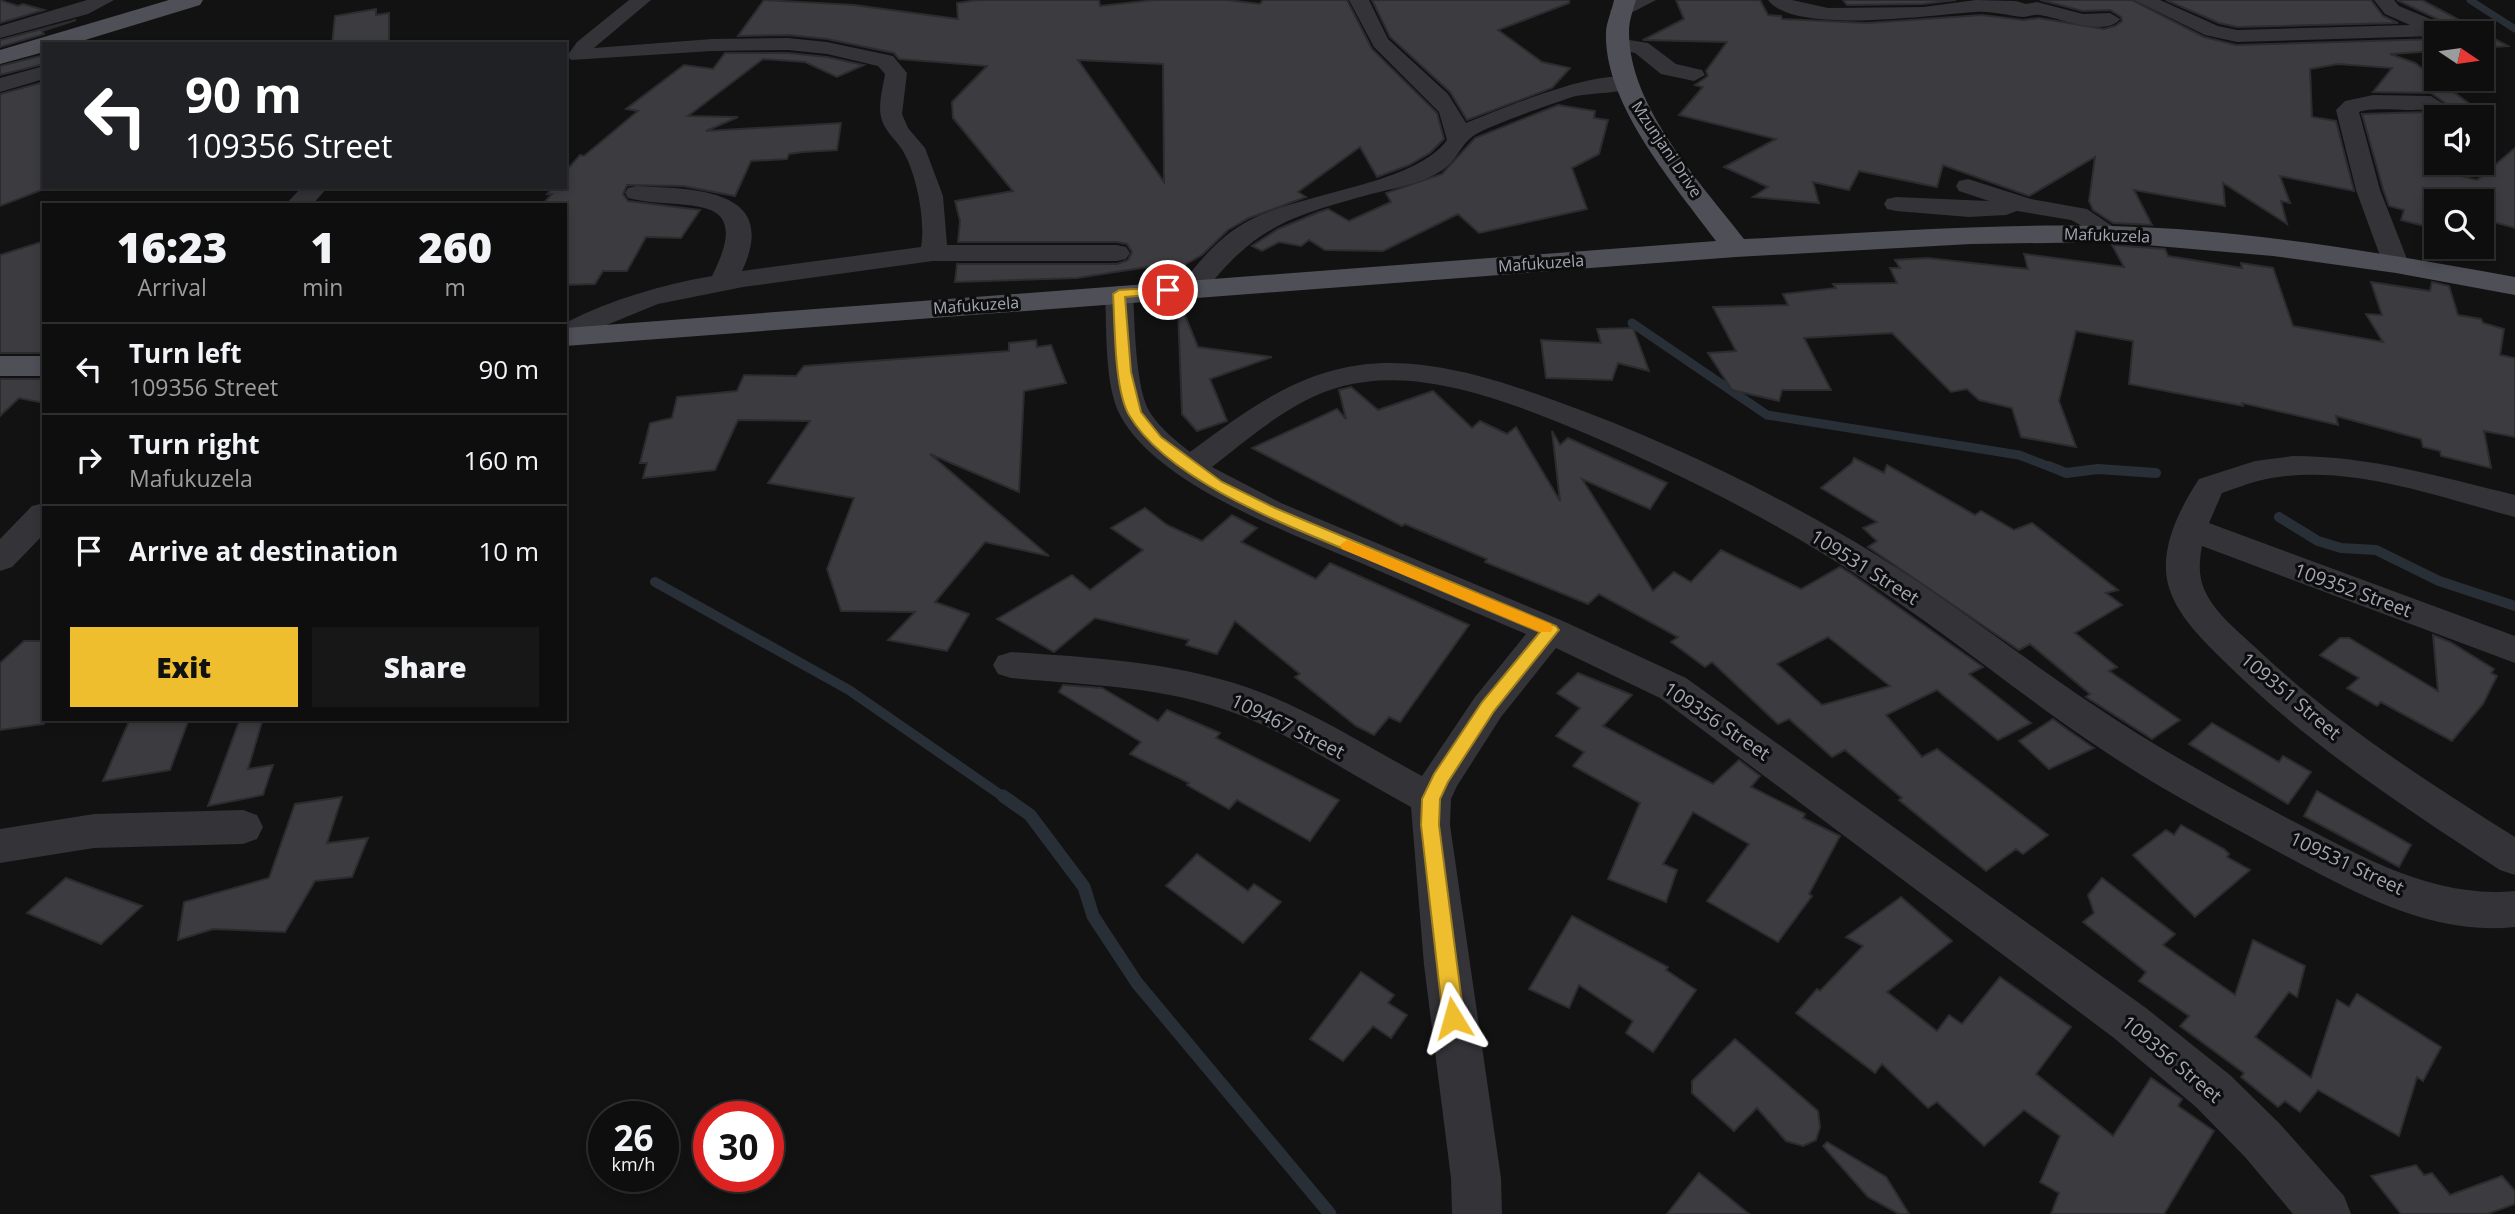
<!DOCTYPE html>
<html lang="en">
<head>
<meta charset="utf-8">
<style>
  :root { --surface:#0e0e0e; --page:#171717; --text:#f1f3f6; --muted:#9b9c9e; --line:#2e2e2e; --accent:#efbe2e }
  body { margin:0; font-family:"Open Sans",sans-serif; background:var(--page); color:var(--text); height:100vh; display:flex; flex-direction:column; font-size:26px; white-space:nowrap }
  * { box-sizing:border-box; margin:0 }
  p { font-size:23px; color:var(--muted) }
  .icon { flex:none; width:38px; height:38px; fill:none; stroke:currentColor; stroke-width:2; stroke-linecap:round; stroke-linejoin:round }
  .map { position:relative; flex:1; overflow:hidden }
  .drawer { position:absolute; left:42px; top:203px; width:525px; height:518px; display:flex; flex-direction:column; background:var(--surface); border-radius:0px; box-shadow:0 4px 10px #0003,0 0 0 2px var(--line) }
  .drawer>* { flex:none }
  .banner { position:absolute; left:42px; top:42px; width:525px; height:147px; border-radius:0px; box-shadow:0 4px 10px #0003,0 0 0 2px var(--line); background:#202124; color:#fff; overflow:hidden }
  .needle { width:46px; rotate:103deg }
  .controls { position:absolute; left:2424px; top:21px; display:grid; gap:14px }
  .controls a { display:grid; place-items:center; width:70px; height:70px; border-radius:0px; background:var(--surface); box-shadow:0 4px 10px #0003,0 0 0 2px var(--line); font-size:35px }
  .speed { position:absolute; left:588px; top:1101px; display:flex; gap:14px; font-size:35px; font-weight:700; text-align:center }
  .speed>* { display:grid; place-content:center; width:91px; height:91px; border-radius:50%; background:var(--surface); box-shadow:0 4px 10px #0003,0 0 0 2px var(--line); line-height:1 }
  .speed small { font-size:18px; font-weight:400 }
  .speed .limit { border:10px solid #d22; background:#fff; color:#111 }
  .pin { position:absolute; display:grid; place-items:center; width:60px; height:60px; color:#fff; margin:-30px; border:4px solid #fff; border-radius:50%; box-shadow:0 2px 7px #0007 }
  .me { position:absolute; width:77px; margin:-38px; rotate:352deg; stroke-linejoin:round; filter:drop-shadow(0 0 5px #0008) }
  .turn { display:flex; align-items:center; gap:24px; height:147px; padding:0 28px; font-size:32px }
  .turn .icon { width:91px; height:91px; stroke-width:2.5 }
  .turn b { display:block; font-size:49px; line-height:60px }
  .eta { display:flex; justify-content:space-evenly; align-items:center; height:119px; text-align:center }
  .eta b { font-size:42px; font-weight:800; line-height:49px }
  .button { display:flex; gap:14px; margin-top:auto; padding:14px 28px }
  .button a { flex:1; height:80px; border-radius:0px; background:var(--accent); color:#111; font-size:28px; font-weight:800; line-height:80px; text-align:center }
  .button a+a { background:var(--page); color:var(--text) }
  ul { padding:0; list-style:none }
  li { display:flex; align-items:center; gap:21px; height:91px; padding:0 28px; border-top:2px solid var(--line) }
  li div { flex:1 }
  li b { display:block; font-size:26px }
  li em { font-style:normal }
  .map>svg:first-child { display:block }
</style>
</head>
<body>
<div class="map">
<svg width="2515" height="1214" viewBox="0 0 2515 1214">
  <rect width="100%" height="100%" fill="#121213"/>
  <g fill="none" stroke-linecap="round" stroke-linejoin="round">
    <path stroke="#282f37" stroke-width="7" d="M2470 0 2515 29"/>
    <path stroke="#282f37" stroke-width="9" d="M1632 323 1767 415 2019 455 2053 468"/>
    <g stroke="#282f37" stroke-width="10">
      <path d="M2049 466 2066 473 2098 469 2156 473"/>
      <path d="M2279 517 2318 541 2341 548 2376 550 2439 581 2515 606"/>
      <path d="M655 582 849 690 1005 798"/>
    </g>
    <path stroke="#282f37" stroke-width="13" d="M1003 796 1030 815 1084 887 1093 916 1137 983 1330 1214"/>
  </g>
  <g fill="#3c3c40" stroke="#2c2c2f" stroke-width="2" fill-rule="evenodd">
    <path d="M0 0 18 6 23 4 44 10 0 23Z"/>
    <path d="M764 0 854 5 958 19 957 3 978 0H1099L1100 6 1154 0H1227L1260 4 1263 0H1347L1372 49 1437 113 1444 139 1430 153 1409 165 1377 177 1360 147 1298 192 1306 197 1249 218 1228 230 1202 255 1156 281H1152L1154 266 1077 278 955 282 957 264H1117L1128 260 1132 252 1127 244 1117 242H958L960 221 955 201 1013 191 953 118 952 102 987 66 899 59 894 53 827 39 788 35 738 36ZM1078 60 1163 64 1164 182Z"/>
    <path d="M1372 0H1569V3L1498 30 1542 62 1570 68 1552 88 1467 120 1450 92 1390 37Z"/>
    <path d="M1676 0H1760L1768 15 1781 16 1782 19 1867 23 1982 15 2023 20 2039 18 2104 29 2115 26 2122 21 2121 17 2110 10 2083 11 2040 0H2132L2204 37 2236 45 2436 39V51L2390 54 2415 63 2487 117H2436V170L2477 180 2515 148V228L2482 219V201H2436V229L2401 220 2404 210 2389 206 2383 189 2362 114 2428 112 2445 103 2431 93 2373 92 2392 68 2338 64 2310 69 2312 117 2336 121 2354 191 2280 176 2290 203 2281 201 2287 224 2223 183 2225 206 2134 190 2152 225 2113 223 2093 210 2089 201 2095 157 2029 196 1943 165 1937 187 1859 171 1849 190 1813 182 1819 203 1753 197 1768 187 1724 167 1776 139 1679 115 1703 87 1695 85 1708 76 1706 71 1727 42 1643 40 1684 19Z"/>
    <path d="M1843 0H1956L1923 4 1847 5Z"/>
    <path d="M2166 0H2371L2383 16 2398 23 2237 27 2219 23Z"/>
    <path d="M2397 0H2422L2508 46 2482 48V33H2451L2453 30 2448 24Z"/>
    <path d="M376 9V15L389 13V44H332L335 16Z"/>
    <path d="M76 20 42 31 44 34 0 47V40Z"/>
    <path d="M725 53H788L827 57 864 65 837 77 805 62 763 59 688 116 738 117 706 131 841 123 837 150 803 152 789 154 787 159 751 161 735 196 683 186 627 185 623 194 628 201 700 210 681 238 646 237 627 271H603L595 284 565 285V205H542L552 194H547L553 187H565V172L580 155 584 156 638 111 626 109 684 65 713 69Z"/>
    <path d="M44 55V64L0 75V66Z"/>
    <path d="M44 82V189L0 206V94Z"/>
    <path d="M1558 105 1595 111 1594 118 1608 120 1599 154 1572 168 1587 209 1479 233 1458 214 1383 251 1325 250 1309 240 1301 246 1279 242 1262 251 1252 246 1278 229 1319 212 1328 209 1349 221 1391 202 1386 193 1442 174 1475 138Z"/>
    <path d="M44 241V353H0V255Z"/>
    <path d="M2112 245 2165 249 2168 256 2242 268 2241 263 2273 268 2293 326 2383 342 2366 314 2382 315 2371 282 2430 291 2432 282 2449 286 2458 315 2481 319 2483 323 2504 329 2500 355 2515 358V437L2484 431 2491 468 2441 456 2440 451 2423 447 2421 439 2336 416 2338 425 2242 403 2243 406 2129 384 2133 341 2076 331 2059 401 2076 447 2021 437 2012 408 1979 400 1967 389 1951 392 1892 333 1804 338 1831 390H1782L1779 401 1732 390 1708 353 1736 351 1713 307 1788 305 1783 294 1836 288 1833 284 1897 283 1890 268H1900L1895 260 1927 258 2028 269 2024 254 2124 267Z"/>
    <path d="M1182 308 1198 347 1272 357 1210 379 1227 421 1197 431 1182 414 1178 309Z"/>
    <path d="M1633 328 1649 371 1618 363 1612 380 1546 378 1541 340 1601 343 1597 329Z"/>
    <path d="M1036 340 1037 347 1051 345 1066 383 1024 391 1019 492 930 454 1049 556 985 542 935 602 969 614 947 651 888 640 915 612 841 611 827 569 854 498 768 483 810 421 738 420 715 470 643 478 647 463H640L650 423 672 418 677 397 737 391 744 375 796 376 804 366 1009 351V343Z"/>
    <path d="M0 379H44V403L19 398 0 416Z"/>
    <path d="M1351 387 1378 410 1433 391 1472 428 1480 421 1507 434 1516 427 1560 501 1552 431 1560 445 1568 438 1667 483 1650 509 1582 479 1653 591 1674 572 1691 582 1721 550 1801 589 1840 567 1853 575 1983 667 1969 674 2031 723 1998 740 1937 690 1886 715 1922 757 1937 749 2048 835 2023 854 2016 849 1986 871 1899 800 1902 798 1845 750 1832 757 1789 719 1778 724 1712 662 1705 667 1671 642 1678 637 1599 594 1588 604 1485 562 1487 559 1405 524 1402 526 1252 448 1337 409 1346 419 1339 390ZM1828 637 1890 686 1822 705 1777 664Z"/>
    <path d="M1854 458 1884 473 1887 465 1975 515 1981 511 2014 530 2032 523 2118 590 2106 593 2122 605 2075 633 2117 667 2109 671 2180 720 2152 739 2086 697 2090 694 2030 644 2019 650 1868 547 1877 541 1863 528 1877 522 1821 488 1852 463Z"/>
    <path d="M1145 508 1167 525 1202 541 1232 515 1257 528 1241 542 1316 579 1330 563 1469 625 1400 722 1389 717 1374 735 1356 726 1295 677 1300 674 1235 621 1217 654 1186 645 1189 640 1095 618 1054 652 997 619 1072 575 1090 590 1143 550 1111 528Z"/>
    <path d="M2433 635 2450 642 2494 669 2491 673 2497 676 2483 704 2452 741 2381 702 2377 706 2347 688 2359 678 2320 655 2340 638H2349L2438 691Z"/>
    <path d="M24 641H44V724L0 730V663Z"/>
    <path d="M1578 673 1632 695 1603 726 1713 784 1739 760 1760 776 1751 787 1805 814 1803 818 1840 836 1809 894 1812 896 1778 942 1707 901 1749 844 1693 812 1663 864 1677 870 1666 902 1608 879 1640 803 1573 766 1584 752 1556 736 1580 708 1557 693Z"/>
    <path d="M1063 685 1102 688 1158 721 1167 710 1220 733 1216 738 1339 800 1310 841 1237 800 1229 809 1187 785 1189 783 1130 754 1141 742 1059 692Z"/>
    <path d="M130 719H189L170 770 103 781Z"/>
    <path d="M240 719 262 722 248 769 273 765 263 795 208 806Z"/>
    <path d="M2053 719 2068 730 2094 748 2049 769 2019 741Z"/>
    <path d="M2212 723 2279 762 2283 756 2311 772 2288 804 2189 744Z"/>
    <path d="M2317 791 2411 845 2399 867 2304 816Z"/>
    <path d="M342 797 327 843 368 838 352 877 315 881 285 932 213 929 178 940 184 902 269 878 295 804Z"/>
    <path d="M2181 825 2224 849 2229 854 2227 857 2250 870 2195 917 2133 855 2166 830 2174 835Z"/>
    <path d="M1197 854 1248 891 1254 884 1281 902 1243 943 1166 886Z"/>
    <path d="M66 878 101 891 142 906 101 944 27 913Z"/>
    <path d="M2102 878 2175 934 2163 945 2235 995 2253 940 2305 966 2297 997 2289 992 2255 1037 2311 1078 2337 1000 2349 1007 2357 994 2441 1047 2423 1081 2417 1077 2399 1136 2318 1090 2300 1112 2285 1101 2278 1107 2241 1077 2244 1073 2180 1026 2189 1016 2139 981 2146 972 2083 922 2094 913 2088 895Z"/>
    <path d="M1901 897 1952 941 1887 992 1937 1031 1949 1015 1962 1024 2000 977 2071 1027 2036 1074 2113 1136 2151 1078 2182 1099 2178 1106 2214 1131 2164 1214H2051L2059 1193 2040 1182 2060 1136 2024 1110 1984 1146 1937 1102 1928 1108 1882 1064 1875 1073 1796 1013 1817 989 1820 991 1863 946 1846 937Z"/>
    <path d="M1572 916 1668 967 1666 970 1696 990 1653 1052 1626 1033 1633 1021 1579 985 1569 1008 1529 989Z"/>
    <path d="M1361 972 1394 995 1388 1003 1407 1015 1391 1038 1373 1026 1343 1061 1310 1039Z"/>
    <path d="M1735 1039 1818 1111 1820 1127 1816 1140 1803 1146 1786 1141 1757 1108 1734 1131 1692 1093V1081Z"/>
    <path d="M1827 1142 1886 1177 1909 1214H1899L1868 1197 1823 1146Z"/>
    <path d="M2416 1165 2424 1175 2432 1173 2450 1195 2502 1176 2515 1191V1204L2487 1214H2401L2371 1176Z"/>
    <path d="M1699 1173 1749 1214H1667Z"/>
  </g>
  <g fill="none" stroke-linecap="round" stroke-linejoin="round">
    <g fill="#333338" fill-rule="evenodd">
      <path d="M87 0H114L88 14 0 38V26Z"/>
      <path d="M629 0H651L594 48 712 39 788 38 827 42 893 56 907 73 902 114 908 128 925 148 943 196 947 245H1117L1126 247 1130 253 1126 259 1117 261H933L743 287 658 304 565 342V323C612 299 661 285 712 276 757 187 683 212 628 198L625 193 628 188 637 186C694 189 781 188 742 271L921 247C926 221 916 170 901 148 893 137 884 130 881 117 878 104 883 87 885 74L878 66 827 54 788 50 712 51 571 60 567 56 577 42Z"/>
      <path d="M1349 0H1369L1388 39 1448 94 1466 123C1492 112 1621 58 1638 83 1629 95 1588 92 1572 97 1550 105 1491 124 1473 136 1458 147 1457 165 1432 176 1414 185 1391 189 1371 194 1292 216 1254 226 1203 294H1183L1180 288 1183 282C1203 257 1221 235 1250 220 1303 192 1414 185 1447 140L1439 112 1374 47Z"/>
      <path d="M1629 0H1656L1627 15H1613L1610 11Z"/>
      <path d="M1768 0H1792L1828 8 1923 7 1976 0 2016 1 2026 4 2037 2 2083 14 2110 13 2120 19C2106 38 2057 17 2039 15 2033 14 2028 17 2023 17 2008 16 1993 11 1976 12 1935 14 1794 36 1768 0Z"/>
      <path d="M2134 0H2160L2218 26 2237 30 2410 25 2385 14 2374 0H2394L2399 6 2447 26 2450 30 2448 33H2436V36L2237 42 2205 35Z"/>
      <path d="M1617 38 1648 43 1676 64 1702 70 1705 75 1694 81 1661 74 1635 53 1610 48 1607 44Z"/>
      <path d="M44 66V79L0 92V78Z"/>
      <path d="M2373 95 2431 96 2442 103C2432 117 2378 104 2359 112L2380 190 2409 264 2405 270H2387L2383 264 2356 190 2336 110 2345 101Z"/>
      <path d="M1968 179 2031 199 2087 209 2124 234 2120 239 2111 242 2071 220 2017 211 2006 215 1969 217 1896 211 1887 209 1884 204 1887 199 1896 197 1989 201 1959 191 1956 186 1959 181Z"/>
      <path d="M302 187H328L312 205H285Z"/>
      <path d="M1119 286 1129 288 1133 294C1135 323 1135 391 1151 414 1161 429 1176 441 1190 452 1243 413 1293 374 1360 365 1425 356 1496 379 1556 401 1667 441 1778 494 1878 556 1952 602 2020 656 2092 704 2154 746 2219 782 2285 817 2358 854 2431 899 2515 891V927C2433 936 2357 894 2286 856 2223 822 2160 789 2101 749 2017 693 1939 627 1854 573 1764 515 1665 466 1565 425 1499 398 1415 367 1343 386 1293 399 1252 436 1212 467L1281 503 1563 621 1686 678 2146 1008 2230 1075 2279 1123 2344 1196 2351 1214H2293L2245 1157 2196 1107 2114 1038 1660 698 1556 648 1501 717 1457 786 1451 799 1450 825 1501 1178 1502 1214H1452L1451 1178 1424 965 1411 807C1353 776 1298 738 1237 714 1166 686 1086 685 1011 678L998 674 993 665 998 656 1011 652C1096 658 1184 662 1265 694 1320 716 1370 748 1422 776L1475 697 1526 634C1471 611 1416 587 1361 563 1290 533 1157 485 1120 415 1104 384 1107 329 1105 294L1109 288Z"/>
      <path d="M2293 456C2370 456 2441 477 2515 495V517C2434 496 2342 460 2258 481 2246 484 2234 489 2222 493L2209 523 2515 636V663L2202 546C2199 561 2198 578 2206 593 2216 614 2239 632 2256 648 2334 722 2424 780 2515 837V875L2500 870C2405 808 2309 745 2228 665 2205 642 2176 616 2168 584 2159 548 2180 508 2199 479L2255 461Z"/>
      <path d="M44 503V534L12 567 0 571V539L32 506Z"/>
      <path d="M243 810 257 815 263 827 257 839 243 844 94 848 0 863V829L94 814Z"/>
    </g>
    <g fill="#4f5057" fill-rule="evenodd">
      <path d="M169 0H203L200 5 72 44H44V52L0 64V50Z"/>
      <path d="M1614 0H1636C1633 10 1629 21 1629 31 1628 106 1701 183 1744 239 1866 233 1988 223 2110 226 2246 229 2382 253 2515 277V295L2396 273 2273 256 2111 242 1971 244 1736 257 565 346V328L1716 241C1675 185 1603 104 1606 31 1607 21 1612 10 1614 0Z"/>
      <rect x="0" y="356" width="44" height="20"/>
    </g>
  </g>
  <path fill="#efbe2e" stroke="#9b7c1e" stroke-width="2" d="M1168 287 1173 288V293L1125 297 1131 372 1141 412 1161 437 1222 482 1275 508 1556 626 1559 630 1494 711 1448 782 1440 799 1439 825 1464 1018 1461 1025 1453 1028 1446 1025 1443 1018 1421 825 1422 799 1434 774 1482 702 1540 632C1482 608 1425 583 1368 559 1297 529 1169 483 1129 415 1114 389 1115 325 1113 294L1119 290Z"/>
  <path fill="#f59e0b" d="M1347 540 1551 624 1553 628 1551 632H1540L1342 549 1340 545Z"/>
  <g text-anchor="middle" stroke-width="6" stroke-linejoin="round" paint-order="stroke">
    <g font-size="16" fill="#a3a7b4" stroke="#0d0d0e">
      <text transform="translate(1667 149) rotate(56)" y="6">Mzunjani Drive</text>
      <text transform="translate(2107 235) rotate(2)" y="6">Mafukuzela</text>
      <text transform="translate(1541 263) rotate(-4)" y="6">Mafukuzela</text>
      <text transform="translate(976 305) rotate(-4)" y="6">Mafukuzela</text>
    </g>
    <g font-size="19" fill="#a3a7b4" stroke="#0d0d0e">
      <text transform="translate(1865 567) rotate(32)" y="7">109531 Street</text>
      <text transform="translate(2353 590) rotate(20)" y="7">109352 Street</text>
      <text transform="translate(2291 696) rotate(40)" y="7">109351 Street</text>
      <text transform="translate(1717 721) rotate(34)" y="7">109356 Street</text>
      <text transform="translate(1288 726) rotate(26)" y="7">109467 Street</text>
      <text transform="translate(2347 863) rotate(25)" y="7">109531 Street</text>
      <text transform="translate(2172 1059) rotate(40)" y="7">109356 Street</text>
    </g>
  </g>
</svg>
<div class="controls">
<a><svg class="needle" viewBox="-14 -14 28 28"><path d="M0-13l5 13h-10z" fill="#e53935"/><path d="M0 13l5-13h-10z" fill="#9b9c9e"/></svg></a>
<a><svg class="icon" aria-label="sound" viewBox="0 0 24 24"><path d="M4 9h4l5-4v14l-5-4H4zM17 9q2 3 0 6"/></svg></a>
<a><svg class="icon" aria-label="search" viewBox="0 0 24 24"><circle cx="10" cy="10" r="6"/><path d="M15 15l6 6"/></svg></a>
</div>
<div class="speed"><div>26<small>km/h</small></div><div class="limit">30</div></div>
<div class="pin" style="left:1168px;top:290px;background:#d93025"><svg class="icon" aria-label="arrive" viewBox="0 0 24 24"><path d="M6 21V4h12l-3 4 3 4H6"/></svg></div>
<svg class="me" style="left:1453px;top:1018px" viewBox="-20 -20 40 40"><path d="M0-17L14 15 0 8-14 15z" fill="#efbe2e" stroke="#fff" stroke-width="4"/></svg>
<div class="banner">
<div class="turn"><svg class="icon" aria-label="left" viewBox="0 0 24 24"><path d="M17 20v-9H6M10 6l-5 5 5 5"/></svg><div><b>90 m</b>109356 Street</div></div>
</div>
<section class="drawer">
<div class="eta">
<div><b>16:23</b><p>Arrival</p></div>
<div><b>1</b><p>min</p></div>
<div><b>260</b><p>m</p></div>
</div>
<ul>
<li><svg class="icon" aria-label="left" viewBox="0 0 24 24"><path d="M17 20v-9H6M10 6l-5 5 5 5"/></svg><div><b>Turn left</b><p>109356 Street</p></div><em>90 m</em></li>
<li><svg class="icon" aria-label="right" viewBox="0 0 24 24"><path d="M7 20v-9h11M14 6l5 5-5 5"/></svg><div><b>Turn right</b><p>Mafukuzela</p></div><em>160 m</em></li>
<li><svg class="icon" aria-label="arrive" viewBox="0 0 24 24"><path d="M6 21V4h12l-3 4 3 4H6"/></svg><div><b>Arrive at destination</b></div><em>10 m</em></li>
</ul>
<div class="button"><a>Exit</a><a>Share</a></div>
</section>
</div>
</body>
</html>
